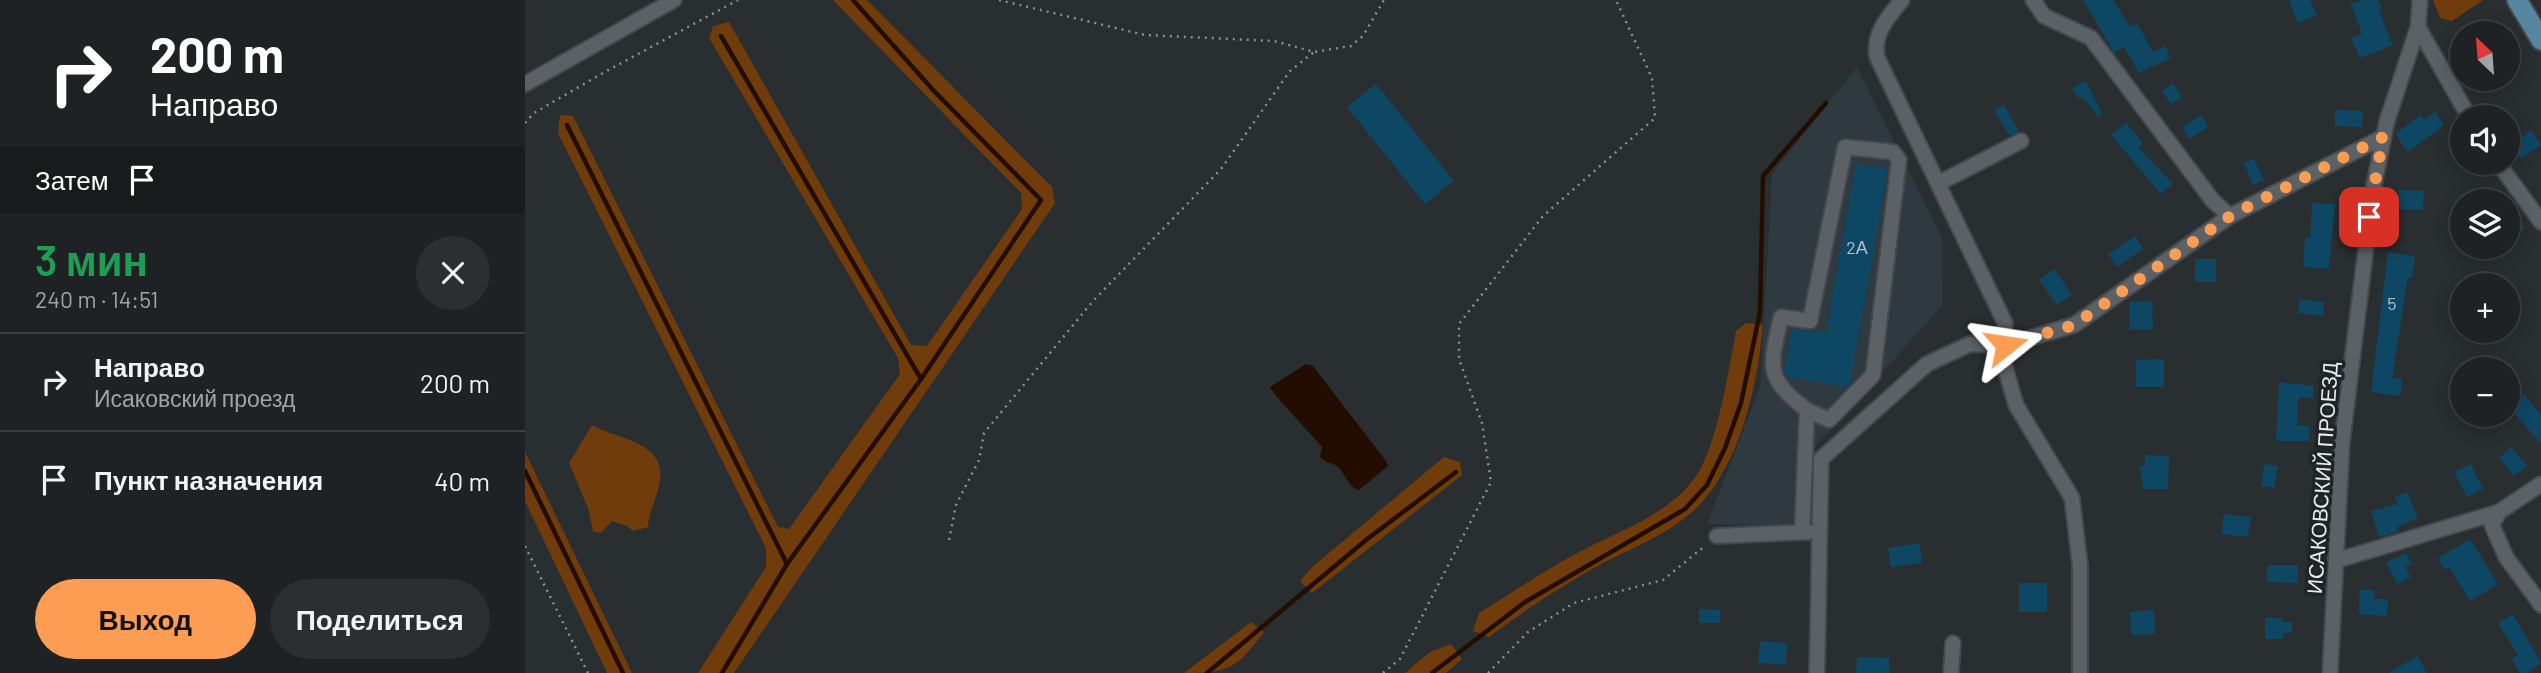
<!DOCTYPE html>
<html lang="ru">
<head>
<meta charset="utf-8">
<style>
  :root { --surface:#1f2225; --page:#2c2f32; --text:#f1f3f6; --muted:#a1a4a7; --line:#3c3f42; --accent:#fc9d53 }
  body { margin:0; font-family:Barlow,sans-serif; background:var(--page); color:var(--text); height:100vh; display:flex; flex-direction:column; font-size:26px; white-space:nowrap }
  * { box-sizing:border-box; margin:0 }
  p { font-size:23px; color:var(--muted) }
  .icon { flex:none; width:38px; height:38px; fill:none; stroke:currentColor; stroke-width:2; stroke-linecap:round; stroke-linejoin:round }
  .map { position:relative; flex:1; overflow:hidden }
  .sheet { display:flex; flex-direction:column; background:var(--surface); width:525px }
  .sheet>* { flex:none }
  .banner { background:#202124; color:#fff; overflow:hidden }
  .needle { width:46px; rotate:335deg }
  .controls { position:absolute; left:1925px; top:21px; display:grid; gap:14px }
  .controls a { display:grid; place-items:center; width:70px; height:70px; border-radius:50%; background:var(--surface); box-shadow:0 4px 18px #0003,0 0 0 2px var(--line); font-size:35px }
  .pin { position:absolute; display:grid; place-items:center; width:60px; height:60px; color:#fff; margin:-30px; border-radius:14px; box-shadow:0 4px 10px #0006 }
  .me { position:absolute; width:77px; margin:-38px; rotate:75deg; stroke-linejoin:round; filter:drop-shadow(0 0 5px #0008) }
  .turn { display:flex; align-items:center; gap:24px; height:147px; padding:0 35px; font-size:32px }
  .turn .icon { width:91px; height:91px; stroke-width:2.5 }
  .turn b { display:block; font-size:49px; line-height:60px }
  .then { display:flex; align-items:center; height:66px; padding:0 35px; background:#0003; gap:14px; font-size:26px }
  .round { display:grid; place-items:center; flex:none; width:74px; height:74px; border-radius:37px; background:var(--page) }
  .summary { display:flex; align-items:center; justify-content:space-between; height:119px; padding:0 35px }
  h1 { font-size:42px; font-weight:600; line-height:52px; color:#1e9e55 }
  .primary-button { display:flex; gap:14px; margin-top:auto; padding:14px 35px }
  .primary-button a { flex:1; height:80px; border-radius:42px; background:var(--accent); color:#111; font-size:28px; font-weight:600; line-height:80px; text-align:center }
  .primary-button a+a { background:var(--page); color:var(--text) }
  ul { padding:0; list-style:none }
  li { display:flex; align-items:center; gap:21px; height:98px; padding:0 35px; border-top:2px solid var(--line) }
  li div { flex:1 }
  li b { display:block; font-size:26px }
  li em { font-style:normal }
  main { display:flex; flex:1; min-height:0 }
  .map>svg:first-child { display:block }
</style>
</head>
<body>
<main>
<section class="sheet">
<div class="banner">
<div class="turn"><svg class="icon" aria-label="right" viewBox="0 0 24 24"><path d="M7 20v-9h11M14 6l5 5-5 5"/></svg><div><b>200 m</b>Направо</div></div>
<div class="then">Затем<svg class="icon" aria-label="arrive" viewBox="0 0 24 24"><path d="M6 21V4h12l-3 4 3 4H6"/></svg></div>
</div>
<div class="summary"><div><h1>3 мин</h1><p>240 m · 14:51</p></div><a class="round"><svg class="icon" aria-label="close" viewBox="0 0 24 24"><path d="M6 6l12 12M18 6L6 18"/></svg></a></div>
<ul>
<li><svg class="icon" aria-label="right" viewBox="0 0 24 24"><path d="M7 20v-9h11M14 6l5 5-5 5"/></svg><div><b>Направо</b><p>Исаковский проезд</p></div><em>200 m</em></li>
<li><svg class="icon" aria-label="arrive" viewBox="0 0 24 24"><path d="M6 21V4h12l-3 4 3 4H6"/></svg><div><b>Пункт назначения</b></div><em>40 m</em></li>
</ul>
<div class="primary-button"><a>Выход</a><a>Поделиться</a></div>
</section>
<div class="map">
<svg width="2016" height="673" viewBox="0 0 2016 673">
  <rect width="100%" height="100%" fill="#292e31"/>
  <path fill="#2e3940" d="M1332 67 1417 238 1418 305 1285 452 1277 526 1182 524 1235 387 1247 174Z"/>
  <g fill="#713c0b">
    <path d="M308 0H342L527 187 530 203 209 673H173L241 567V548L33 133 35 115 48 116 253 527 264 529 375 374 373 358 184 38 188 26 204 22 386 345 402 346 497 209 496 193Z"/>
    <path d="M1908 0H1958L1927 21 1915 18Z"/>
    <path d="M1221 323 1238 325C1233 380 1218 452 1182 496 1154 532 1109 546 1071 567 1033 588 999 611 964 637L948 631 954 613C989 591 1023 568 1060 549 1098 529 1145 514 1171 476 1192 446 1204 369 1211 331Z"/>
    <path d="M67 425C90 439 141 441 135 480 133 496 124 510 123 527L108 531 102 526 87 521 76 533 68 531 63 508 44 463Z"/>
    <path d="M0 452 107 673H82L0 501Z"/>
    <path d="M919 457 935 462 937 475 787 593 775 581 786 568Z"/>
    <path d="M726 622 739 632C711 669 704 673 659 673Z"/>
    <path d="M926 644 937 659 921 673H880L905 652Z"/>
  </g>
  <path fill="#230d00" d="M781 364 788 366 861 461 863 466 834 490C822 487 820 471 810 465 803 462 801 463 795 457L797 447C789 437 746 392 745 387Z"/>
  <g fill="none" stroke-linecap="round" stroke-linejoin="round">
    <g stroke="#230d00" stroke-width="4.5">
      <path d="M196 36 396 379"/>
      <path d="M42 125 262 564"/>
      <path d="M0 471 98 673"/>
      <path d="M197 673 262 564 396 379 516 200 409 91 328 0"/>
      <path d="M682 673 841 540 931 472"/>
      <path d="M907 673 1000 602 1160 509 1182 485 1200 448 1216 403 1235 312 1238 176 1301 103"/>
    </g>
  </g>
  <g fill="#0e4763">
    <path d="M1558 0H1588L1605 27 1612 23 1628 52 1640 46 1646 58 1614 73 1599 47 1589 53Z"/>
    <path d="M1764 0H1785L1792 15 1773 23Z"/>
    <path d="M1837 0H1853L1857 10 1854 12 1868 45 1835 58 1826 38 1837 34 1826 4Z"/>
    <path d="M1561 81 1577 114 1573 116 1557 97 1553 99 1547 88Z"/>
    <path d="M1648 83 1657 97 1646 104 1637 91Z"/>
    <path d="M851 84 929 181 900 204 822 107Z"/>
    <path d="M1479 105 1494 132 1484 136 1469 110Z"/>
    <path d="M1810 110 1838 111 1837 127 1810 126Z"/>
    <path d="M1910 112 1919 125 1883 152 1870 134 1896 115 1899 120Z"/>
    <path d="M1676 115 1683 127 1664 139 1657 127Z"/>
    <path d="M1601 123 1618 143 1613 147 1648 184 1636 194 1586 135Z"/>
    <path d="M2006 130 2016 145 1996 159 1986 144Z"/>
    <path d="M1729 159 1739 180 1728 185 1719 163Z"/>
    <path d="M1331 163 1363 169 1325 385 1322 387 1262 377 1259 371 1267 328 1301 333Z"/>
    <path d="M1874 190 1899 191 1898 210 1872 209Z"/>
    <path d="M1787 203 1810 204 1804 269 1778 267 1780 238H1785Z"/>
    <path d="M1983 209 2000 227 1983 244Z"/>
    <path d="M1610 236 1618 249 1592 267 1583 254Z"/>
    <path d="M1863 252 1890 256 1887 278H1883L1867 378 1877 379 1875 396 1846 392Z"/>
    <rect x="1670" y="259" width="21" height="23"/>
    <path d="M1529 269 1547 295 1532 305 1514 280Z"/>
    <path d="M1774 299 1799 302 1798 316 1773 313Z"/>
    <path d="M1627 301 1628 329 1605 330 1604 302Z"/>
    <path d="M1639 359V387H1611V360Z"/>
    <path d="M1754 382 1789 386 1788 398 1775 397 1773 401 1772 426H1784V441H1751Z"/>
    <path d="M1999 394 2016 415V444L1984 407Z"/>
    <path d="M1986 447 2002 466 1989 476 1974 458Z"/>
    <path d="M1620 455 1644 456 1643 489H1618L1615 466H1620Z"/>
    <path d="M1739 464 1753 466 1749 488 1736 486Z"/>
    <path d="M1946 464 1958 489 1942 497 1929 472Z"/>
    <path d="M1882 492 1893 518 1872 527 1873 532 1854 537 1846 511 1873 504 1870 497Z"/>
    <path d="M1699 514 1726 517 1723 537 1696 534Z"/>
    <path d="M1945 539 1973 584 1945 601 1925 568 1920 570 1913 558Z"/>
    <path d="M1394 543 1397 563 1366 567 1363 548Z"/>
    <path d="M1881 553 1887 564 1880 567 1886 577 1872 584 1861 563Z"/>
    <path d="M1742 565H1773V583L1742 582Z"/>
    <rect x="1494" y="583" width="28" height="29"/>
    <path d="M1835 590H1849V599H1863L1862 616 1834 614Z"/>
    <path d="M1174 609 1195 610V623H1174Z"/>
    <path d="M1629 610 1630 634 1606 635 1605 612Z"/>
    <path d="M1988 614 2016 663 2002 673H1995L1987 659 1993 655 1973 623Z"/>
    <path d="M1740 618H1757V622H1767V633H1758V639H1740Z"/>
    <path d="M1235 641 1262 643 1261 665 1233 663Z"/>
    <path d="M1892 656 1902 673H1864Z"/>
    <path d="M1332 657 1364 658V673H1331Z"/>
  </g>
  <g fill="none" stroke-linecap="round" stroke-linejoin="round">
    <g stroke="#45494c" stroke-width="18">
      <g id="minor">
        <path d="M1377 0C1363 17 1348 33 1352 57L1480 323 1479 364 1491 405 1547 498 1555 565V673"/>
        <path d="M1508 0 1519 16 1566 38 1688 201 1705 216"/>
        <path d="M1893 27 1944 117"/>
        <path d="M0 84 149 0"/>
        <path d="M1973 163 2016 222"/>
        <path d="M1414 183 1496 141"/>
        <path d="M1974 512 1967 525 1981 557 2016 605"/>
        <path d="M1277 532 1282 410C1239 378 1245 366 1256 317L1285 321 1320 147 1368 152 1374 160 1348 375 1304 420 1282 410"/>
        <path d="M1192 536 1284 532"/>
        <path d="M1813 560 1974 512 2016 484"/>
        <path d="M1292 673 1296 459 1402 364 1445 344 1481 345 1549 325 1705 216 1858 137"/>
        <path d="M1426 673 1428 643"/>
        <path d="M1805 673 1817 443 1848 190 1862 121 1893 27 1895 0"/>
      </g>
    </g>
    <g stroke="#45494c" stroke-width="23">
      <path id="major" d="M1992 0 2016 40"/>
    </g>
    <g stroke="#8b9092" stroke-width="2.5" stroke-dasharray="2 5" stroke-linecap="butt">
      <path d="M474 0 620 35 749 41 789 52 826 46 838 36 859 0"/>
      <path d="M0 123 9 113 78 73 213 0"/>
      <path d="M424 540 431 505 454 460 459 433 568 301 696 169 765 71 789 52"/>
      <path d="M0 546 63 673"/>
      <path d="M858 673 875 659 966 482 957 423 934 359V324L1018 216 1130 118 1127 78 1091 0"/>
      <path d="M963 673 1003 632 1049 603 1138 580 1181 545"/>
    </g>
    <use href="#minor" stroke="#5c6165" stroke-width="14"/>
    <use href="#major" stroke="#5786a1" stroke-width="19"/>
  </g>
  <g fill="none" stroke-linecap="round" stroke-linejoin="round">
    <path stroke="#fc9d53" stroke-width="12" stroke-dasharray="0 21.6" d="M1481 345 1549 325 1705 216 1858 137 1844 217"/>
  </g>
  <g text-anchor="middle" stroke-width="7" stroke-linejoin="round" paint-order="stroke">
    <g font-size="18" fill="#b2c3cb">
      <text x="1332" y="254">2А</text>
      <text x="1867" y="310">5</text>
    </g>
    <g font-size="21" fill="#e8ecee" stroke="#1f2427">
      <text transform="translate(1798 478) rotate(-86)" y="7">ИСАКОВСКИЙ ПРОЕЗД</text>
    </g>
  </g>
</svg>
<div class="controls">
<a><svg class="needle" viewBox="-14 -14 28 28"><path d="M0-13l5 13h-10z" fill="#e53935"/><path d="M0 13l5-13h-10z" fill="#a1a4a7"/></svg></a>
<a><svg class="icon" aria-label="sound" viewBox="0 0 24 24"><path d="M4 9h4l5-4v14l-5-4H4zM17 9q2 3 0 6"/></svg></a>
<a><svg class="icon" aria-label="layers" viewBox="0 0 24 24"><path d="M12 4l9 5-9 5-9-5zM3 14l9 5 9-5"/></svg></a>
<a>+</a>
<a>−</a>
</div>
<div class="pin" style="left:1844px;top:217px;background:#d93025"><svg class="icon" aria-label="arrive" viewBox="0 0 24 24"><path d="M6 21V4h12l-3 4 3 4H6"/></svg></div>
<svg class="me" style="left:1481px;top:345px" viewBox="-20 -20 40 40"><path d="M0-17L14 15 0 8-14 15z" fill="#fc9d53" stroke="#fff" stroke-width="4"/></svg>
</div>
</main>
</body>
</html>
